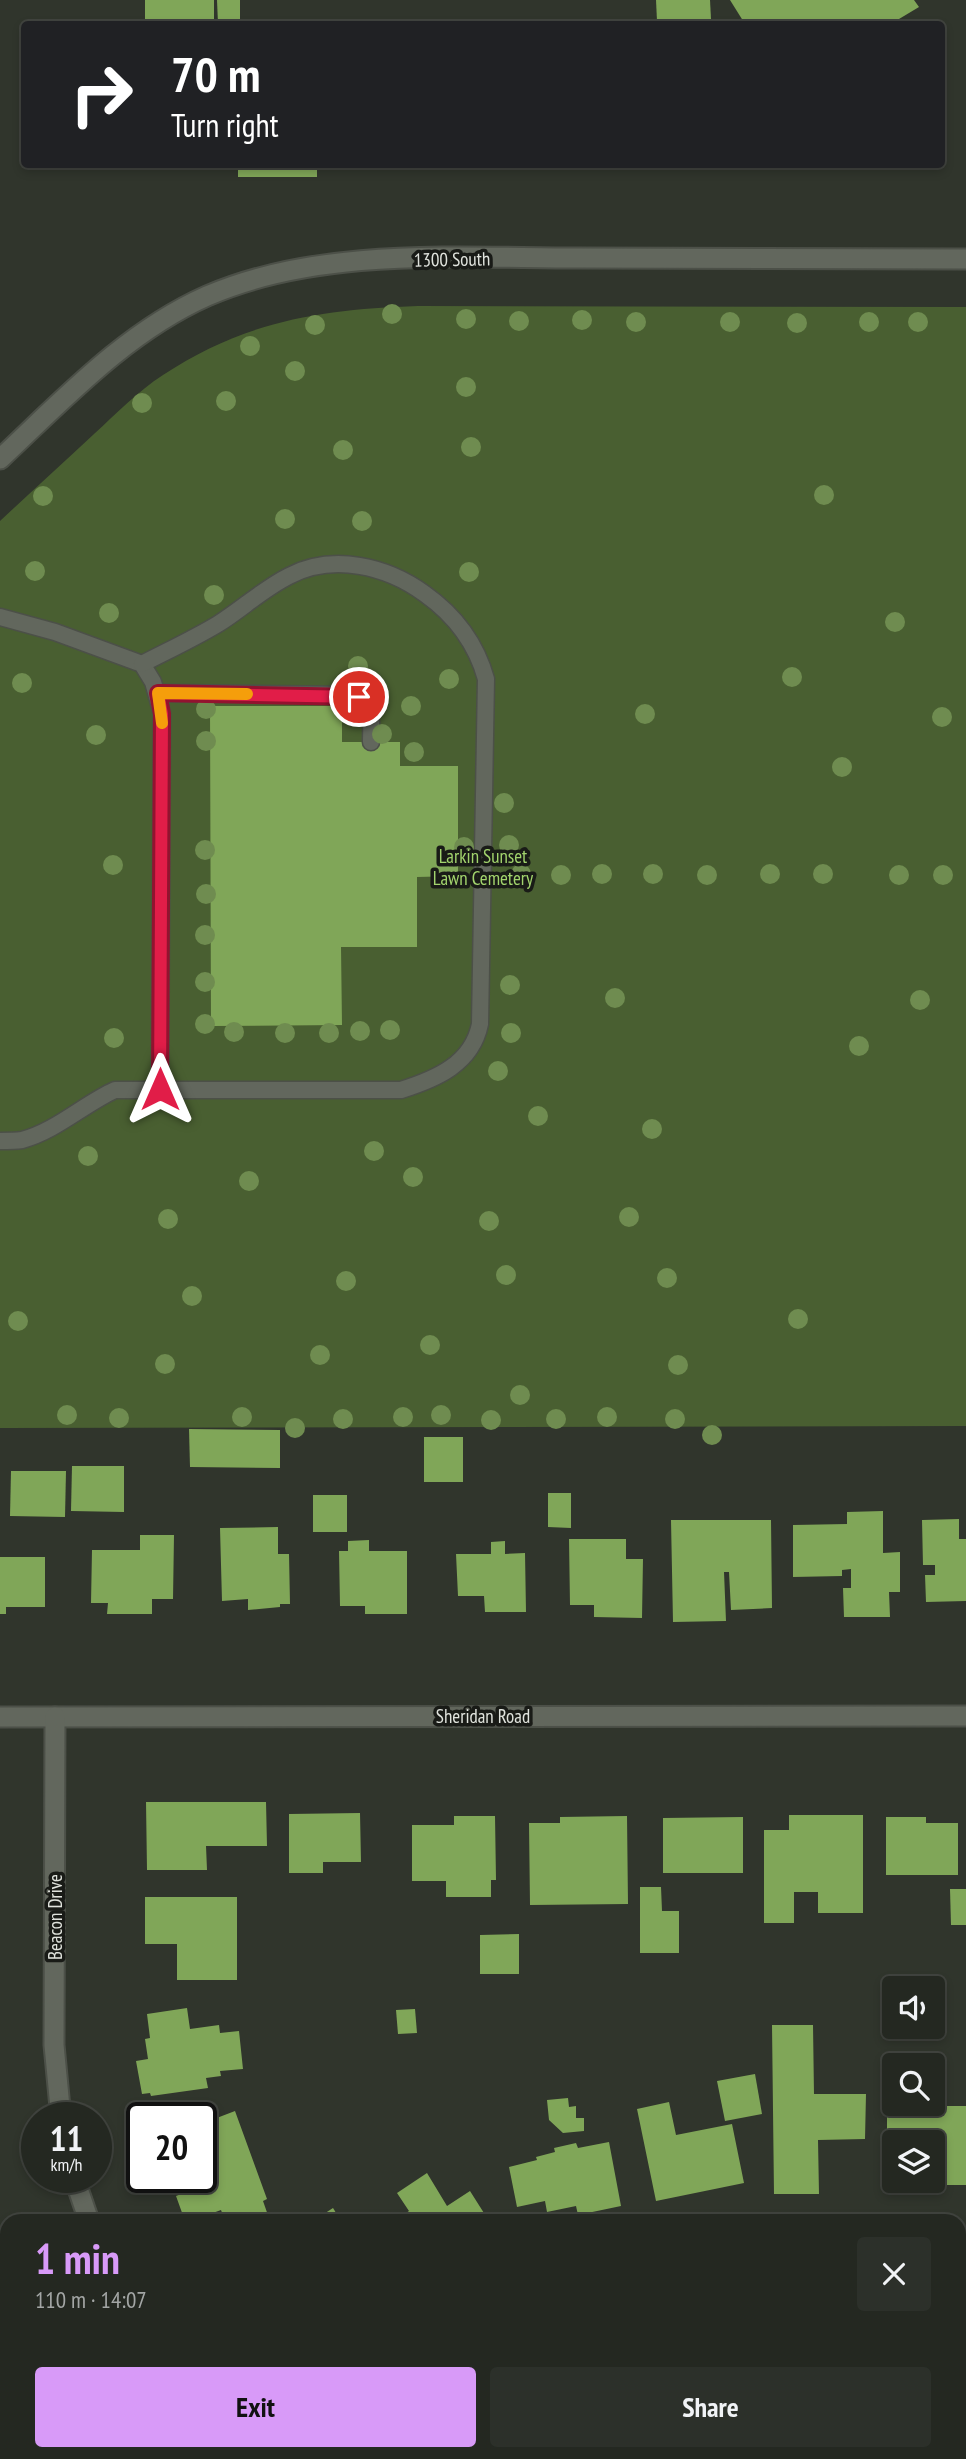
<!DOCTYPE html>
<html lang="en">
<head>
<meta charset="utf-8">
<style>
  :root { --surface:#242821; --page:#2c302a; --text:#f1f3f6; --muted:#a3a6a5; --line:#41443f; --accent:#d89af8 }
  body { margin:0; font-family:"PT Sans Narrow",sans-serif; background:var(--page); color:var(--text); height:100vh; display:flex; flex-direction:column; font-size:26px; white-space:nowrap }
  * { box-sizing:border-box; margin:0 }
  p { font-size:23px; color:var(--muted) }
  .icon { flex:none; width:38px; height:38px; fill:none; stroke:currentColor; stroke-width:2; stroke-linecap:round; stroke-linejoin:round }
  .map { position:relative; flex:1; overflow:hidden }
  .details { position:absolute; left:0px; top:2214px; width:966px; height:247px; display:flex; flex-direction:column; background:var(--surface); border-radius:21px 21px 0 0; box-shadow:0 4px 10px #0003,0 0 0 2px var(--line) }
  .details>* { flex:none }
  .hud { position:absolute; left:21px; top:21px; width:924px; height:147px; border-radius:7px; box-shadow:0 4px 10px #0003,0 0 0 2px var(--line); background:#202124; color:#fff; overflow:hidden }
  .buttons { position:absolute; left:882px; top:1976px; display:grid; gap:14px }
  .buttons a { display:grid; place-items:center; width:63px; height:63px; border-radius:7px; background:var(--surface); box-shadow:0 4px 10px #0003,0 0 0 2px var(--line); font-size:35px }
  .speed { position:absolute; left:21px; top:2102px; display:flex; gap:14px; font-size:35px; font-weight:700; text-align:center }
  .speed>* { display:grid; place-content:center; width:91px; height:91px; border-radius:50%; background:var(--surface); box-shadow:0 4px 10px #0003,0 0 0 2px var(--line); line-height:1 }
  .speed small { font-size:18px; font-weight:400 }
  .speed .limit { border:4px solid #111; border-radius:10px; background:#fff; color:#111 }
  .pin { position:absolute; display:grid; place-items:center; width:60px; height:60px; color:#fff; margin:-30px; border:4px solid #fff; border-radius:50%; box-shadow:0 2px 7px #0007 }
  .me { position:absolute; width:77px; margin:-38px; rotate:0deg; stroke-linejoin:round; filter:drop-shadow(0 0 5px #0008) }
  .turn { display:flex; align-items:center; gap:24px; height:147px; padding:0 35px; font-size:32px }
  .turn .icon { width:91px; height:91px; stroke-width:2.5 }
  .turn b { display:block; font-size:49px; line-height:60px }
  .round { display:grid; place-items:center; flex:none; width:74px; height:74px; border-radius:7px; background:var(--page) }
  .headline { display:flex; align-items:center; justify-content:space-between; height:119px; padding:0 35px }
  h1 { font-size:42px; font-weight:600; line-height:52px; color:var(--accent) }
  .primary-button { display:flex; gap:14px; margin-top:auto; padding:14px 35px }
  .primary-button a { flex:1; height:80px; border-radius:7px; background:var(--accent); color:#111; font-size:28px; font-weight:600; line-height:80px; text-align:center }
  .primary-button a+a { background:var(--page); color:var(--text) }
  .map>svg:first-child { display:block }
</style>
</head>
<body>
<div class="map">
<svg width="966" height="2459" viewBox="0 0 966 2459">
  <rect width="100%" height="100%" fill="#30352c"/>
  <path fill="#495f31" d="M418 306 966 307V1426L0 1428V521C31 492 63 463 94 434 116 414 138 391 163 375 244 321 323 309 418 306Z"/>
  <g fill="#80a658">
    <rect x="145" y="0" width="69" height="24"/>
    <path d="M217 0H240V24H218Z"/>
    <path d="M656 0H710L711 19 657 21Z"/>
    <path d="M730 0H914L919 7 899 19 903 24H745Z"/>
    <rect x="238" y="164" width="79" height="13"/>
    <path d="M210 706H342V742H400V766H458V876L417 877V947H341L342 1025 211 1026Z"/>
    <path d="M189 1429 280 1430V1468L190 1467Z"/>
    <rect x="424" y="1437" width="39" height="45"/>
    <path d="M72 1466H124V1512L71 1511Z"/>
    <path d="M11 1471H66L65 1517 10 1516Z"/>
    <path d="M548 1493H571V1528L548 1527Z"/>
    <rect x="313" y="1495" width="34" height="37"/>
    <path d="M883 1511V1553L900 1552V1592H889L890 1617H844L843 1588H851V1569L842 1570V1576L793 1577V1525L847 1524V1512Z"/>
    <path d="M959 1519V1539H966V1601L926 1602 925 1575H935V1565H923L922 1520Z"/>
    <path d="M671 1520H771L772 1608 731 1610 729 1572H724L726 1621 673 1622Z"/>
    <path d="M278 1527V1554H289L290 1604H280V1607L248 1610V1599L222 1601 220 1528Z"/>
    <path d="M140 1535H174L173 1599H152V1614H107L108 1603H91L92 1550H140Z"/>
    <path d="M569 1539H626V1559H643L642 1618 594 1617V1605H570Z"/>
    <path d="M369 1540V1551H407V1614H365V1606H340L339 1551H348V1541Z"/>
    <path d="M505 1541V1554L525 1553 526 1612H485L484 1596H458L456 1554H491V1542Z"/>
    <path d="M0 1557H45V1607H6V1614H0Z"/>
    <path d="M146 1802H266L267 1846H206L207 1870H147Z"/>
    <path d="M360 1813 361 1862H323V1873H289V1814Z"/>
    <path d="M789 1815H863V1913H818V1892H794V1923H764V1830H789Z"/>
    <path d="M454 1816H495L496 1880H491V1897H446V1881H412V1825H454Z"/>
    <path d="M627 1816 628 1904 530 1905 529 1823H560V1817Z"/>
    <path d="M743 1817V1873H663V1818Z"/>
    <path d="M886 1817H926V1823H958V1875H886Z"/>
    <path d="M640 1887H661L662 1911H679V1953H640Z"/>
    <path d="M950 1889H966V1925H951Z"/>
    <path d="M145 1897H237V1980H177V1944H145Z"/>
    <path d="M519 1934V1974H480V1935Z"/>
    <path d="M187 2008 190 2029 219 2025 220 2033 239 2031 243 2069 220 2071 221 2076 206 2078 208 2088 151 2096 150 2093 142 2094 136 2061 148 2059 145 2039 150 2038 147 2014Z"/>
    <path d="M415 2009 417 2033 398 2034 396 2010Z"/>
    <path d="M772 2025H813L814 2094H866L865 2139 818 2140 819 2194H774Z"/>
    <path d="M755 2074 762 2114 725 2121 717 2081Z"/>
    <path d="M568 2098 569 2107 576 2106V2118H584V2131L563 2133 549 2120 547 2100Z"/>
    <path d="M669 2102 676 2135 732 2124 744 2183 656 2201 637 2109Z"/>
    <path d="M887 2106H966V2185H940V2180H933V2142H894V2180H887Z"/>
    <path d="M235 2111 267 2199 263 2201 270 2221H225L221 2210 191 2221H185L176 2196 192 2190 187 2177H201V2124Z"/>
    <path d="M609 2142 621 2206 578 2215 576 2206 547 2212 545 2201 517 2207 509 2167 537 2160 536 2157 555 2152 554 2148 576 2143 578 2148Z"/>
    <path d="M427 2173 447 2206 470 2191 489 2221H394L409 2211 397 2193Z"/>
    <path d="M333 2208 341 2221H313Z"/>
    <path d="M0 2287 7 2305 1 2308 7 2324V2369L0 2372Z"/>
    <path d="M959 2398H966V2457L950 2456 951 2454H959Z"/>
    <path d="M25 2454H78L82 2459H29Z"/>
    <path d="M530 2454H572L573 2456 578 2454H651L654 2459H528L527 2455Z"/>
    <path d="M690 2454H806V2459H689Z"/>
    <rect x="831" y="2454" width="94" height="5"/>
  </g>
  <g fill="none" stroke-linecap="round" stroke-linejoin="round">
    <g stroke="#4c5048" stroke-width="19">
      <g id="service">
        <path d="M0 617 55 632 142 664 153 682 162 714 160 1089"/>
        <path d="M158 693 352 695C375 702 371 722 371 742"/>
        <path d="M0 1141C7 1141 15 1141 22 1140 56 1131 84 1104 115 1090H401C436 1079 472 1064 480 1024L486 679C476 643 456 616 425 594 387 566 333 553 289 576 263 589 242 609 218 624 193 639 167 651 142 664"/>
      </g>
    </g>
    <g stroke="#4c5048" stroke-width="23">
      <g id="minor">
        <path d="M0 459C64 399 126 332 207 296 320 247 458 258 579 258 708 259 837 259 966 259"/>
        <path d="M0 1717 966 1716"/>
        <path d="M55 1717 54 2045 61 2118"/>
        <path d="M74 2177 89 2221"/>
        <path d="M959 2292H966"/>
        <path d="M221 2454 225 2459"/>
        <path d="M355 2459 363 2454"/>
      </g>
    </g>
    <use href="#service" stroke="#62675d" stroke-width="16"/>
    <use href="#minor" stroke="#62675d" stroke-width="19"/>
  </g>
  <g fill="#6f8c50">
    <circle cx="392" cy="314" r="10"/>
    <circle cx="466" cy="319" r="10"/>
    <circle cx="582" cy="320" r="10"/>
    <circle cx="519" cy="321" r="10"/>
    <circle cx="636" cy="322" r="10"/>
    <circle cx="730" cy="322" r="10"/>
    <circle cx="869" cy="322" r="10"/>
    <circle cx="918" cy="322" r="10"/>
    <circle cx="797" cy="323" r="10"/>
    <circle cx="315" cy="325" r="10"/>
    <circle cx="250" cy="346" r="10"/>
    <circle cx="295" cy="371" r="10"/>
    <circle cx="466" cy="387" r="10"/>
    <circle cx="226" cy="401" r="10"/>
    <circle cx="142" cy="403" r="10"/>
    <circle cx="471" cy="447" r="10"/>
    <circle cx="343" cy="450" r="10"/>
    <circle cx="824" cy="495" r="10"/>
    <circle cx="43" cy="496" r="10"/>
    <circle cx="285" cy="519" r="10"/>
    <circle cx="362" cy="521" r="10"/>
    <circle cx="35" cy="571" r="10"/>
    <circle cx="469" cy="572" r="10"/>
    <circle cx="214" cy="595" r="10"/>
    <circle cx="109" cy="613" r="10"/>
    <circle cx="895" cy="622" r="10"/>
    <circle cx="358" cy="666" r="10"/>
    <circle cx="792" cy="677" r="10"/>
    <circle cx="449" cy="679" r="10"/>
    <circle cx="22" cy="683" r="10"/>
    <circle cx="411" cy="706" r="10"/>
    <circle cx="206" cy="709" r="10"/>
    <circle cx="645" cy="714" r="10"/>
    <circle cx="942" cy="717" r="10"/>
    <circle cx="382" cy="734" r="10"/>
    <circle cx="96" cy="735" r="10"/>
    <circle cx="206" cy="741" r="10"/>
    <circle cx="414" cy="752" r="10"/>
    <circle cx="842" cy="767" r="10"/>
    <circle cx="504" cy="803" r="10"/>
    <circle cx="509" cy="845" r="10"/>
    <circle cx="464" cy="847" r="10"/>
    <circle cx="205" cy="850" r="10"/>
    <circle cx="113" cy="865" r="10"/>
    <circle cx="521" cy="874" r="10"/>
    <circle cx="602" cy="874" r="10"/>
    <circle cx="653" cy="874" r="10"/>
    <circle cx="770" cy="874" r="10"/>
    <circle cx="823" cy="874" r="10"/>
    <circle cx="561" cy="875" r="10"/>
    <circle cx="707" cy="875" r="10"/>
    <circle cx="899" cy="875" r="10"/>
    <circle cx="943" cy="875" r="10"/>
    <circle cx="206" cy="894" r="10"/>
    <circle cx="205" cy="935" r="10"/>
    <circle cx="205" cy="982" r="10"/>
    <circle cx="510" cy="985" r="10"/>
    <circle cx="615" cy="998" r="10"/>
    <circle cx="920" cy="1000" r="10"/>
    <circle cx="205" cy="1024" r="10"/>
    <circle cx="390" cy="1030" r="10"/>
    <circle cx="360" cy="1031" r="10"/>
    <circle cx="234" cy="1032" r="10"/>
    <circle cx="285" cy="1033" r="10"/>
    <circle cx="329" cy="1033" r="10"/>
    <circle cx="511" cy="1033" r="10"/>
    <circle cx="114" cy="1038" r="10"/>
    <circle cx="859" cy="1046" r="10"/>
    <circle cx="498" cy="1071" r="10"/>
    <circle cx="538" cy="1116" r="10"/>
    <circle cx="652" cy="1129" r="10"/>
    <circle cx="374" cy="1151" r="10"/>
    <circle cx="88" cy="1156" r="10"/>
    <circle cx="413" cy="1177" r="10"/>
    <circle cx="249" cy="1181" r="10"/>
    <circle cx="629" cy="1217" r="10"/>
    <circle cx="168" cy="1219" r="10"/>
    <circle cx="489" cy="1221" r="10"/>
    <circle cx="506" cy="1275" r="10"/>
    <circle cx="667" cy="1278" r="10"/>
    <circle cx="346" cy="1281" r="10"/>
    <circle cx="192" cy="1296" r="10"/>
    <circle cx="798" cy="1319" r="10"/>
    <circle cx="18" cy="1321" r="10"/>
    <circle cx="430" cy="1345" r="10"/>
    <circle cx="320" cy="1355" r="10"/>
    <circle cx="165" cy="1364" r="10"/>
    <circle cx="678" cy="1365" r="10"/>
    <circle cx="520" cy="1395" r="10"/>
    <circle cx="67" cy="1415" r="10"/>
    <circle cx="441" cy="1415" r="10"/>
    <circle cx="242" cy="1417" r="10"/>
    <circle cx="403" cy="1417" r="10"/>
    <circle cx="607" cy="1417" r="10"/>
    <circle cx="119" cy="1418" r="10"/>
    <circle cx="343" cy="1419" r="10"/>
    <circle cx="556" cy="1419" r="10"/>
    <circle cx="675" cy="1419" r="10"/>
    <circle cx="491" cy="1420" r="10"/>
    <circle cx="295" cy="1428" r="10"/>
    <circle cx="712" cy="1435" r="10"/>
  </g>
  <g fill="none" stroke-linecap="round" stroke-linejoin="round">
    <g stroke="#92132f" stroke-width="18">
      <path id="route" d="M160 1089 162 714 158 693 359 697"/>
    </g>
    <use href="#route" stroke="#e11d48" stroke-width="12"/>
    <path stroke="#f59e0b" stroke-width="12" d="M162 723 158 693 247 694"/>
  </g>
  <g text-anchor="middle" stroke-width="7" stroke-linejoin="round" paint-order="stroke">
    <g font-size="19" fill="#e0e3dd" stroke="#191b17">
      <text transform="translate(452 259) rotate(-1)" y="7">1300 South</text>
      <text x="483" y="1723">Sheridan Road</text>
      <text transform="translate(55 1917) rotate(-90)" y="7">Beacon Drive</text>
    </g>
    <g font-size="19" fill="#a2d46d" stroke="#191b17">
      <text x="483" y="863">Larkin Sunset<tspan x="483" dy="22">Lawn Cemetery</tspan></text>
    </g>
  </g>
</svg>
<div class="buttons">
<a><svg class="icon" aria-label="sound" viewBox="0 0 24 24"><path d="M4 9h4l5-4v14l-5-4H4zM17 9q2 3 0 6"/></svg></a>
<a><svg class="icon" aria-label="search" viewBox="0 0 24 24"><circle cx="10" cy="10" r="6"/><path d="M15 15l6 6"/></svg></a>
<a><svg class="icon" aria-label="layers" viewBox="0 0 24 24"><path d="M12 4l9 5-9 5-9-5zM3 14l9 5 9-5"/></svg></a>
</div>
<div class="speed"><div>11<small>km/h</small></div><div class="limit">20</div></div>
<div class="pin" style="left:359px;top:697px;background:#d93025"><svg class="icon" aria-label="arrive" viewBox="0 0 24 24"><path d="M6 21V4h12l-3 4 3 4H6"/></svg></div>
<svg class="me" style="left:160px;top:1089px" viewBox="-20 -20 40 40"><path d="M0-17L14 15 0 8-14 15z" fill="#e11d48" stroke="#fff" stroke-width="4"/></svg>
<div class="hud">
<div class="turn"><svg class="icon" aria-label="right" viewBox="0 0 24 24"><path d="M7 20v-9h11M14 6l5 5-5 5"/></svg><div><b>70 m</b>Turn right</div></div>
</div>
<section class="details">
<div class="headline"><div><h1>1 min</h1><p>110 m · 14:07</p></div><a class="round"><svg class="icon" aria-label="close" viewBox="0 0 24 24"><path d="M6 6l12 12M18 6L6 18"/></svg></a></div>
<div class="primary-button"><a>Exit</a><a>Share</a></div>
</section>
</div>
</body>
</html>
